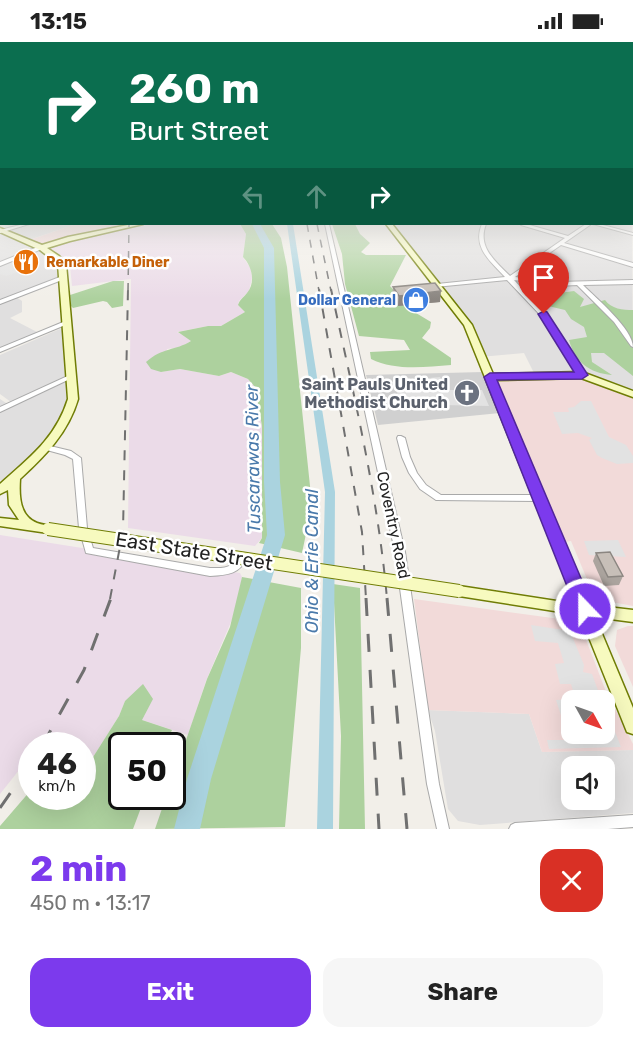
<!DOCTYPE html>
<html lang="en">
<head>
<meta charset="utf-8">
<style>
  :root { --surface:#fff; --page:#f6f6f6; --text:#222; --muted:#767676; --accent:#7c3aed }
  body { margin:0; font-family:Rubik,sans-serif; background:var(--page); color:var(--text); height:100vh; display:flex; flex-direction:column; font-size:22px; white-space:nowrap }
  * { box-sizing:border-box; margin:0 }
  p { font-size:20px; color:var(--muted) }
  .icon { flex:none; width:33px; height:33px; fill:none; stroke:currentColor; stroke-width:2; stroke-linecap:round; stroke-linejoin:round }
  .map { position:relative; height:787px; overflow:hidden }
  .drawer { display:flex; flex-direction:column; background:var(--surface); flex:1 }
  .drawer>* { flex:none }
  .top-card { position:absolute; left:0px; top:0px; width:633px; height:183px; box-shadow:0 6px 24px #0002; background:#0b6e4f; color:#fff; overflow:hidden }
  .needle { width:39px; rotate:130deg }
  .buttons { position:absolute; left:561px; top:648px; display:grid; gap:12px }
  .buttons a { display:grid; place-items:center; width:54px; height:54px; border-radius:12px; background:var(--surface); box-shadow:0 6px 24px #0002; font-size:30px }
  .speed { position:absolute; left:18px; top:690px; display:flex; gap:12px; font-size:30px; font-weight:700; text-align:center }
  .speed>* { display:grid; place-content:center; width:78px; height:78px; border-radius:50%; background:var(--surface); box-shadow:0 6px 24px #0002; line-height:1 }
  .speed small { font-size:15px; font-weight:400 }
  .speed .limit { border:3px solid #111; border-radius:9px; background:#fff; color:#111 }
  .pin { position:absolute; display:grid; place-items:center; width:51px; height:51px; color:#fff; margin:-62px -26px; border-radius:50% 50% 50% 0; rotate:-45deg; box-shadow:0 0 6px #0007 }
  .pin .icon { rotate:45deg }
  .me { position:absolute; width:66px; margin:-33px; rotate:338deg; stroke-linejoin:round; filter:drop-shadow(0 0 4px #0008) }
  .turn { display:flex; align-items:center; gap:21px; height:126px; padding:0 30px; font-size:27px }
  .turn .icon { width:78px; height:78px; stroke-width:2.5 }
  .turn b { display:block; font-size:42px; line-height:51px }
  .lanes { display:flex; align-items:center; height:57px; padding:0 30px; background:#0003; justify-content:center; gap:30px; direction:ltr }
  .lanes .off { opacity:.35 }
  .round { display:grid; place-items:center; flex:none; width:63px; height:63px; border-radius:18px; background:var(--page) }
  .headline { display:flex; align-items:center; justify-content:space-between; height:102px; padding:0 30px }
  h1 { font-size:36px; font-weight:700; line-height:45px; color:var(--accent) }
  .action { display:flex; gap:12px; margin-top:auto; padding:12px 30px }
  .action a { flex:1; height:69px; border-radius:18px; background:var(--accent); color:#fff; font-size:24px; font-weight:700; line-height:69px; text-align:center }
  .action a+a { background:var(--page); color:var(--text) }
  .status { display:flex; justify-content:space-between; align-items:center; height:42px; padding:0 30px; background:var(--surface); direction:ltr }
  .status svg { height:16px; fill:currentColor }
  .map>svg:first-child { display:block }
</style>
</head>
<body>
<div class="status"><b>13:15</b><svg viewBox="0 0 49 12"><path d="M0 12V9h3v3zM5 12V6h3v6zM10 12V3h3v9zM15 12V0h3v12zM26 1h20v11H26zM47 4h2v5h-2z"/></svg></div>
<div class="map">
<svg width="633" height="787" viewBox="0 0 633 787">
  <rect width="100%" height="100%" fill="#f2efe9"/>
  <g fill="#e0dfdf" fill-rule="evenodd">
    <path d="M0 147 2 182H76L26 199 55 215 65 235 16 255 22 259V270L10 276 39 291 0 308Z"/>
    <path d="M632 147 633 352 536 335 524 311 480 315 472 290 389 182H632Z"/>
    <path d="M62 286 65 334 11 360 0 352V313Z"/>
    <path d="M72 334 70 371 9 440 0 438V357L9 363Z"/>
    <path d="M428 668 529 672 542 710 633 708V771L480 783 458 779 448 767 435 689ZM572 724H604V758H572Z"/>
  </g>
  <g fill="#f2dad9" fill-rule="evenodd">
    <path d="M76 182H116V186L40 205 27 199Z"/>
    <path d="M585 336 633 354V564L601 558 592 549 571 499 565 500 491 337Z"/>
    <path d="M414 557 560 577 573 583 585 595 605 647 633 702V708L542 710 529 672 428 668ZM572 658H604V692H572Z"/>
    <path d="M628 584H633V645L615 604 617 588Z"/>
  </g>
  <g fill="#ebdbe8">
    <path d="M149 182H240L246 192 243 215 251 227 252 236 249 249 239 259 238 263 245 270 221 284H208L177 290 192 298 182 305 167 307 161 330 180 327 219 334 231 330 248 337 255 345 262 384V496L255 504 128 486 131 237 72 244 70 224 49 208 55 203Z"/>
    <path d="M0 493 240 531 242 535 236 568 206 639 188 693 142 678 125 659 119 674 83 731 82 704H32L31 713 0 752Z"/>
  </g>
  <path fill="#d0d0d0" d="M483 330 500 371 378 383 366 333Z"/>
  <g fill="#add19e">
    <path d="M240 182H272L281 196 287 225 312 463 302 511 259 501 262 496V384L255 345 248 337 231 330 219 334 180 327 161 330 151 327 146 320C163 305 175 309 191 299L178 290 208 284H221L245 270 238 263C240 257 243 256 247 251 256 241 252 224 243 215L246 192Z"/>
    <path d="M332 182H355L360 192 370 201 361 210 366 213H406L390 244 416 271 431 280 430 286 422 296 451 316V323C425 325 395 329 371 317L370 310 410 308 404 298 359 294 345 242 342 212Z"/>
    <path d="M113 239H124L123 264 112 266 107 260 103 259 73 266 71 264 70 253Z"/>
    <path d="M535 241 545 253 574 249 584 257 580 265 605 258C611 267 623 268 633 268V334L604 311H591L592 320 612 333C589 331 575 320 569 298L587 295 584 285 571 277 565 268 548 264 522 247 524 242Z"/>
    <path d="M242 535 301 546V606L285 785 155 787 166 755 172 754 173 736 207 637 230 585Z"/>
    <path d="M333 542 360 546 365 787H339L341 694Z"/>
    <path d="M143 642 153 657 142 678 172 688 165 703 122 704V754L145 755 133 787H0V784L31 748 32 754H82L83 731 119 674 125 659Z"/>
  </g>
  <g fill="#e2e2e2">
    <path d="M25 214 29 216 22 219 32 225 6 234 0 232V223Z"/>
    <path d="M440 335 445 348H482L489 364 398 362 396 339Z"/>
    <path d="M581 359H591L609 395 626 403 633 414V421L617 422 602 416 597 413 589 398 592 396 578 391 562 392 553 370H569L568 366 574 365Z"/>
    <path d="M618 498 626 515 589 513 584 499Z"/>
    <path d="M531 583 570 589 584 623 583 630 592 632 600 654 575 655 571 642H560L555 622 564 621 558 601 535 599Z"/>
    <path d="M601 656 602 658H572V692H604L605 664 621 705 549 707 547 698H569L556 658Z"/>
  </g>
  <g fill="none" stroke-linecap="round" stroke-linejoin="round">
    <path fill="#aad3df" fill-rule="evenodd" d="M287 182H293L335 450 333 787H317L325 450Z"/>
    <path fill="#aad3df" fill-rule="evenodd" d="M252 182H260L274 206 280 440 285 493 211 737 200 787H174L187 737 267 493 264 440V206Z"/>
    <g stroke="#a9a9a9" stroke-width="2">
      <g id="street">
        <rect x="632" y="150" width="1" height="3"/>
        <rect x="0" y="162" width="2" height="3"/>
        <rect x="632" y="164" width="1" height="2"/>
        <path d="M24 182H29L0 191V188Z"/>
        <path d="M325 182H329L405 510 439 742 449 787H437L427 742 395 510Z"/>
        <path d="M482 182H486C477 205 495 219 510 234L565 196 521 183V182H526L568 194 586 182H590V183L564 201 633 221V225L561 203 515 235 558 240 633 238V242L583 243C596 256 633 287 633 305L631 304 614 280 577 243 558 244 514 238 550 277 585 333 584 334H580L546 279 507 238 435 245V243L437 242 505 235C490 219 472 205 482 182Z"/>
        <path d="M593 182H599L633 191V193Z"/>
        <path d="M40 204 43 206 42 207 0 224V220Z"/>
        <path d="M65 233 67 234V236L0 262V258Z"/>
        <path d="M68 278 70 279V281L0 310V306Z"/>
        <path d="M72 332 74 333 75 334 74 335 0 370V365Z"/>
        <path d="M398 394H401L405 396 410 415 417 431 426 443 441 453H540L543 454 544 456 543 458 540 459 436 458 420 447 409 431 402 415 397 396Z"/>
        <path d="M43 403H46L71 409 81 416 87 486 93 506 210 526C217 526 225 527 231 523 240 518 237 511 247 512L249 514C239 532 229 533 210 534L86 511 79 486 73 417 65 413 43 407 42 405Z"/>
        <path d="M633 773V785L608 787H509L511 783 515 781Z"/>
      </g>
    </g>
    <g stroke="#707d05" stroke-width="3">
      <g id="secondary">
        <path d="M133 182H143L70 199 47 206 59 214 66 222 78 357C68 391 45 414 20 437 19 453 19 474 37 481 42 483 48 483 52 484L54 487 52 490 48 491 0 484V476L19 478 9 463 8 448 0 452V442C29 416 56 396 68 357L58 222 40 208 0 190V186L42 203 68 195Z"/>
        <path d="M386 182H392L472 283 493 332 582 330 633 349V355L581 336 495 338 590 563 633 568V580L595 575 633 666V692L627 690 625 685 580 573 459 554 454 553 452 549 454 545 459 544 576 562 464 283Z"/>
      </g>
    </g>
    <use href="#street" fill="#fff" fill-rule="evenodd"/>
    <use href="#secondary" fill="#f7fabf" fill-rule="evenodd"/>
    <g stroke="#707070" stroke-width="1.5" stroke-dasharray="8 8" stroke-linecap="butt">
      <path d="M307 182 319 249"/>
      <path d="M317 182 331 249"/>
      <path d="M128 249 129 182"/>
    </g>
    <g stroke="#707070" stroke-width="2" stroke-dasharray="10 10" stroke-linecap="butt">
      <path d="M319 247 362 490 366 557"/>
      <path d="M331 247C353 350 378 453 387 557"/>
      <path d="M110 557 123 489 128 247"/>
    </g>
    <g stroke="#707070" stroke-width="3" stroke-dasharray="18 18" stroke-linecap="butt">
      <path d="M366 556 379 787"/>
      <path d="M387 556 407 787"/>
      <path d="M42 704 84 628 111 556"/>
      <path d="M0 766 32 720"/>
    </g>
    <g stroke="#707d05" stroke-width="14" stroke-linecap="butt">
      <path id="secondary-bridge" d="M48 487 459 549"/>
    </g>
    <use href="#secondary-bridge" stroke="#f7fabf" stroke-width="12"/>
  </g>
  <g fill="#aba49e">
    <path d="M393 245 440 260 398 264 392 256Z"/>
    <path d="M596 511 623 534 619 543 604 544 593 519Z"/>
  </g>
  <path fill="#8b8681" d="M441 249 440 260 398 264 399 254Z"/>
  <g fill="#c7bfb8" stroke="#8b8681" stroke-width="1.5">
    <path d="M435 241 441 249 399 254 393 245Z"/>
    <path d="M610 510 623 534 608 535 596 511Z"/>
  </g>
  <linearGradient id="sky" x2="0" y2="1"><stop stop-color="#8fc0e4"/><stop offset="0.57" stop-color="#f9f8f5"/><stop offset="1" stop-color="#f9f8f5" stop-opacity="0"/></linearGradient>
  <rect width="633" height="257" fill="url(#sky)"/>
  <path fill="#7c3aed" stroke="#51269a" stroke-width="1.5" d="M544 269 547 270 588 333 582 337 497 338 594 567 591 572 585 574 578 572 576 567 484 335 490 331 574 330 538 272Z"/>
  <defs>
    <g id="restaurant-disc" transform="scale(1.35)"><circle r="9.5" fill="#e8710a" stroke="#fff"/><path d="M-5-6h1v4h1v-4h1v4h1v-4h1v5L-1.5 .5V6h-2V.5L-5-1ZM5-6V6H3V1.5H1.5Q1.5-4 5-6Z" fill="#fff"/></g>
    <g id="shop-disc" transform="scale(1.35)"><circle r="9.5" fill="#3f7fe0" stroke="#fff"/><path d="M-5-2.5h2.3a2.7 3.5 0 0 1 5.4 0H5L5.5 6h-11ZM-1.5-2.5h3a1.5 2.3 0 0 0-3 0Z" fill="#fff"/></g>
    <g id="church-disc" transform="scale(1.35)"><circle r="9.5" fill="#6b7280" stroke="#fff"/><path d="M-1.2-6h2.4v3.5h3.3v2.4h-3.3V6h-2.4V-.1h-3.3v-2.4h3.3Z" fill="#fff"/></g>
  </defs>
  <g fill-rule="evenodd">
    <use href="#restaurant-disc" x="26" y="220"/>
    <use href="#shop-disc" x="416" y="258"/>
    <use href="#church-disc" x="467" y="351"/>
  </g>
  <g text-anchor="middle" stroke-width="5" stroke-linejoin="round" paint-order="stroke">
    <g font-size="14" font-weight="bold" fill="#c56008" stroke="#fff" text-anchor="start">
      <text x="46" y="225">Remarkable Diner</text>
    </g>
    <g font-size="14" font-weight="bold" fill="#366cbe" stroke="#fff" text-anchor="end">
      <text x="396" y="263">Dollar General</text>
    </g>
    <g font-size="16" font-weight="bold" fill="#5b616d" stroke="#fff" text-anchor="end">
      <text x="448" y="348">Saint Pauls United<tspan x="448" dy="18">Methodist Church</tspan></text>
    </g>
    <g font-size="16" fill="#222" stroke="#fff">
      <text transform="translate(394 483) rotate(78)" y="6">Coventry Road</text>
    </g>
    <g font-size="18" font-style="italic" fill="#4a7aab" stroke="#fff">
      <text transform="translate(253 417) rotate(-91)" y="6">Tuscarawas River</text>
      <text transform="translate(312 519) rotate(-90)" y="6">Ohio &amp; Erie Canal</text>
    </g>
    <g font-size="20" fill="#222" stroke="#fff">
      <text transform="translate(194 509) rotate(9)" y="7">East State Street</text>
    </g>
  </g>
</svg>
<div class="buttons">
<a><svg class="needle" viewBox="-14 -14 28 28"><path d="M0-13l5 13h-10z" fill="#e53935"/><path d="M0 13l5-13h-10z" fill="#767676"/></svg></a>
<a><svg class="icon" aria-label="sound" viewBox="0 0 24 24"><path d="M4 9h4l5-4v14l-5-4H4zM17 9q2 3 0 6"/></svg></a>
</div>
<div class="speed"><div>46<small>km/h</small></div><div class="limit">50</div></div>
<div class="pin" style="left:544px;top:272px;background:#d93025"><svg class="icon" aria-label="arrive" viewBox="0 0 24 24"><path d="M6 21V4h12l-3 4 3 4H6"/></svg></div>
<svg class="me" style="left:585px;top:567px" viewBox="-20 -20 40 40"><circle r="17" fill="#7c3aed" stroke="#fff" stroke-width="3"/><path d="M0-11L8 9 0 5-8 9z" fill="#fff"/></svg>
<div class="top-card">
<div class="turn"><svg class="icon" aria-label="right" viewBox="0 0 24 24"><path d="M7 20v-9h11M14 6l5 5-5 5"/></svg><div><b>260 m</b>Burt Street</div></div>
<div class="lanes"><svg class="icon off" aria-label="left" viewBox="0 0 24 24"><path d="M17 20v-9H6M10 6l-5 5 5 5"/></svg><svg class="icon off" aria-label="ahead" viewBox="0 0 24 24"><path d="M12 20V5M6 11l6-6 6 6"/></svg><svg class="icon" aria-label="right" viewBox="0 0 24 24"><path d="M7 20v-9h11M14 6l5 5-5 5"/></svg></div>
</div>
</div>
<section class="drawer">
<div class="headline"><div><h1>2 min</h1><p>450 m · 13:17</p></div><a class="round" style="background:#d93025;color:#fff"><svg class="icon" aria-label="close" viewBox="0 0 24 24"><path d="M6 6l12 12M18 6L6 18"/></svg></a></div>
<div class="action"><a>Exit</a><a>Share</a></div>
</section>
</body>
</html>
